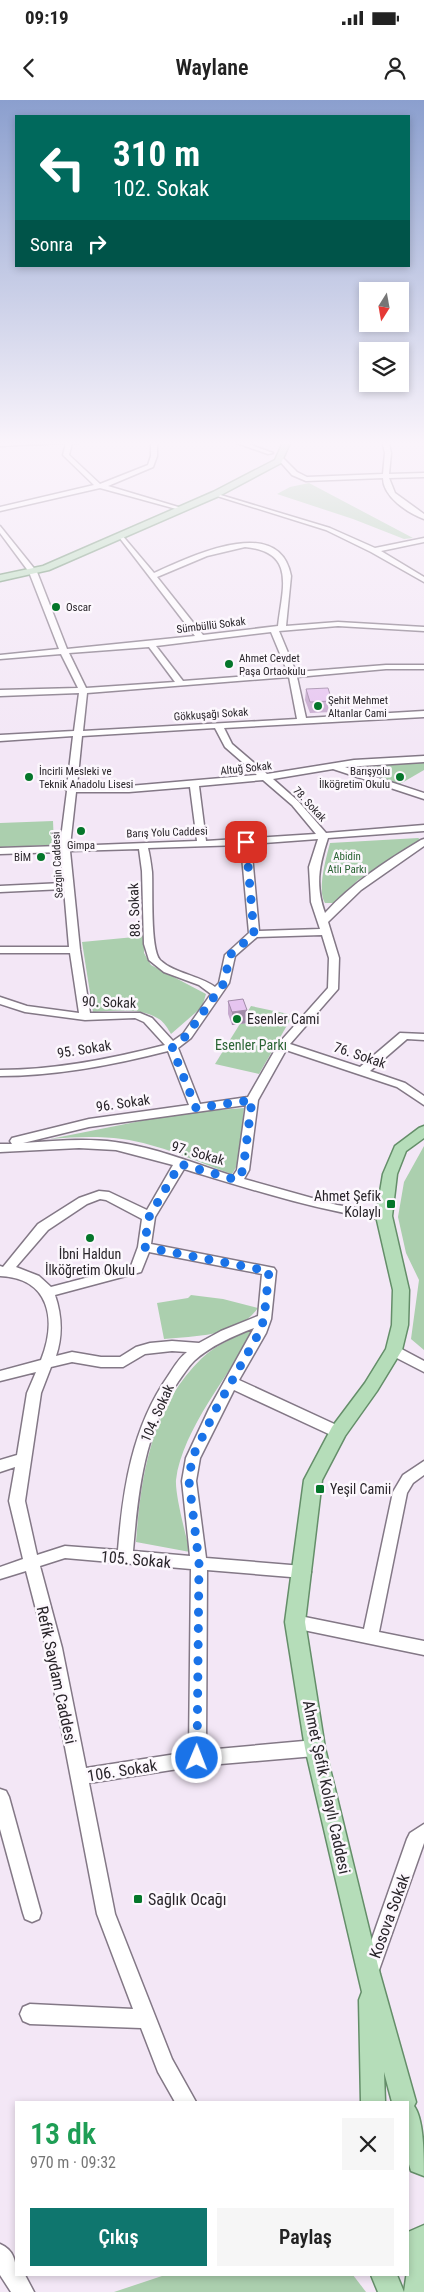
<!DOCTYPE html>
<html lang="tr">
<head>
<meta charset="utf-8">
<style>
  :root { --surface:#fff; --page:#f6f6f6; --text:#222; --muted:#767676; --accent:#0f766e }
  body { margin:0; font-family:"Roboto Condensed",sans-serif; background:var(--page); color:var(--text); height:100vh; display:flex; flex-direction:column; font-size:19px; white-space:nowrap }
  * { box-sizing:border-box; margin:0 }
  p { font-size:16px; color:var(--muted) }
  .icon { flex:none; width:28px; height:28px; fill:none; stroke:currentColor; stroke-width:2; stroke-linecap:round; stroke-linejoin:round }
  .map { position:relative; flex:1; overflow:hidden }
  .drawer { position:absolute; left:15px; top:2001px; width:394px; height:175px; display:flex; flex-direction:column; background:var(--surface); border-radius:0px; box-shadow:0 2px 8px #0003 }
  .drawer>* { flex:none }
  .top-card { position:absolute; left:15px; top:15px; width:395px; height:152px; border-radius:0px; box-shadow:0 2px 8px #0003; background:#00695c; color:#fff; overflow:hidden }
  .needle { width:32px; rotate:191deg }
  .fabs { position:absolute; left:359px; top:182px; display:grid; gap:10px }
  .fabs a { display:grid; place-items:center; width:50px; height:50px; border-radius:0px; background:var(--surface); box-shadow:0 2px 8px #0003; font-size:25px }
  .pin { position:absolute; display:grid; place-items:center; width:42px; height:42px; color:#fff; margin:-21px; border-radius:10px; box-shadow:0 2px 8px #0006 }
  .me { position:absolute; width:55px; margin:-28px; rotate:1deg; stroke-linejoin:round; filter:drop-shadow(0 0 4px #0008) }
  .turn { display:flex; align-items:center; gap:18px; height:105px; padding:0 15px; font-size:22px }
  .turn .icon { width:65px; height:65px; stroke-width:2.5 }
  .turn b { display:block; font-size:35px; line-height:42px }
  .then { display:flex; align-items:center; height:48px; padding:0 15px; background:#0003; gap:10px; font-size:19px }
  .round { display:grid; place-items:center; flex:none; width:52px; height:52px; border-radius:0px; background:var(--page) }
  .summary { display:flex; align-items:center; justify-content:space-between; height:85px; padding:0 15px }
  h1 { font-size:30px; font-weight:600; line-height:38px; color:#1e9e55 }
  .button { display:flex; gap:10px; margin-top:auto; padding:10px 15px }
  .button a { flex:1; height:58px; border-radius:0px; background:var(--accent); color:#fff; font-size:20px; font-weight:600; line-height:58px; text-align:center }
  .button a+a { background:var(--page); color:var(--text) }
  .status { display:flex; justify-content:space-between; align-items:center; height:35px; padding:0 25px; background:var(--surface); direction:ltr }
  .status svg { height:14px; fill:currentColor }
  header { display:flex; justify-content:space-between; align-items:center; height:65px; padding:0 15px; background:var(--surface); font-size:22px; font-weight:600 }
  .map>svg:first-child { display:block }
</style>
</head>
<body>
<div class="status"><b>09:19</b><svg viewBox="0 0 49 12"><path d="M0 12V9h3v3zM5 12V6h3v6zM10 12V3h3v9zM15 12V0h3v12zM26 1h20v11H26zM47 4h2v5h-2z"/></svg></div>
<header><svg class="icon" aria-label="back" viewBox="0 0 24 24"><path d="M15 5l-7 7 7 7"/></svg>Waylane<svg class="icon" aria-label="person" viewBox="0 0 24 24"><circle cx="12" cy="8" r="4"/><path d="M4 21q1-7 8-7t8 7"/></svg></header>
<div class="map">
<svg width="424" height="2192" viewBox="0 0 424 2192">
  <rect width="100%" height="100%" fill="#f3e7f6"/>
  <g fill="#abcfae">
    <path d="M309 383 413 438 404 439 353 419 277 394 290 387Z"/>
    <path d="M424 662V670L400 684 355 671 357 667Z"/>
    <path d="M53 721 54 745 0 747V723Z"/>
    <path d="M418 738 422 740 358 780 335 803H325C317 790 326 758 330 743Z"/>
    <path d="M145 836 144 853 151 865 206 894 202 907 171 934C168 929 164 922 159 919 140 907 114 911 93 912L82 842Z"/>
    <path d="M251 906 293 915 259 974 215 964Z"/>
    <path d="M244 1008C242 1028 245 1057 232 1074 197 1062 160 1044 122 1039 98 1036 74 1037 50 1039L181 1013Z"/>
    <path d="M424 1046V1250L411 1239 419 1180 406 1153 398 1117 404 1082Z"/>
    <path d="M191 1195 223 1199 258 1208C237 1237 196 1236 164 1239L157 1203 188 1198Z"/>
    <path d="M256 1228C231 1272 182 1330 176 1380 175 1395 186 1436 190 1452L136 1442C141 1376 151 1307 202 1258 217 1244 237 1236 256 1228Z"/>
    <path d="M165 2175H353L366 2192H114Z"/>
  </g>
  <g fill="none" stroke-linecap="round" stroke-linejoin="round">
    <g stroke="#837886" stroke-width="3">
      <g id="minor">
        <path d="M54 340H94L91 342 72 343 69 355 100 384 148 365 151 356V340H157V356L153 367 108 386 185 409 180 410 100 388 0 411V407L94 385 63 355 66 343 0 346V342Z"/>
        <path d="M228 340H237L273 353 268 354Z"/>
        <path d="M382 340H388L391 353 389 374 424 373V377L389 378 395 393 424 414V419C408 413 383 397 383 378L306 381 292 375 277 358 282 357 297 372 307 377 383 374 385 353Z"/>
        <path d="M214 393 330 428 375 448 424 438V442L381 451 424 477V482L371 452 326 430 214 395Z"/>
        <path d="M0 426 37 472 67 549 195 536 119 437V435L121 434 154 473C188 458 279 412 291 476L286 526 338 522 424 527V531L338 526 279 531 296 572 386 565H424V569H386L297 577 306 618 424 611V617L224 628 232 644 267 674 354 660 424 656V662L345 667 424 693V699L333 669 273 679 298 701 326 733 424 725V731L328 738C319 766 315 785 325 813 352 783 386 761 421 740L424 739V746L361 790 328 822 339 858 338 889 290 944 360 967 400 933 424 934V940L407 939 370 971 405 983 424 996V1005L397 987 286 950 258 1000 249 1070 244 1079 337 1105 388 1113 390 1116 388 1119 384 1120C315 1110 250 1089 184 1069L155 1117 151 1144 274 1168 276 1171 271 1219 266 1233 239 1280 343 1328 345 1332 343 1336 338 1337 333 1336 234 1290 200 1358 196 1381 206 1458 303 1466 309 1467 311 1472 309 1477 303 1478 207 1470 206 1650 315 1640 321 1643 324 1648 321 1653 315 1656 197 1666 89 1683 115 1814 172 1959 196 2002H175L158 1972 141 1928 30 1924 23 1921 20 1914 23 1907 30 1904 133 1909 97 1814 46 1548 26 1471 0 1479V1467L23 1459 9 1401 15 1367 0 1372V1360L17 1355 27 1293 36 1272 0 1281V1271L41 1260C57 1220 50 1178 0 1176V1166L3 1167 38 1124 79 1098 99 1091 109 1092 147 1110 173 1065 116 1050 79 1048 0 1052V1044H12L10 1041 12 1038 89 1019 189 1005 168 951C114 965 56 976 0 976V970C55 970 111 959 165 945L144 922 135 918 85 920 25 912 0 904V897L27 906 79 913 70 853H0V847H69L64 789 0 792V786L63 783 61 752 0 754V748L60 746 67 691 65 689 67 687 73 636 0 641V635L74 631 79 593 0 596V590L78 588 61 554 0 559V555L59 549 29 472 0 433ZM245 447C297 452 282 489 278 526L203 535 157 477 207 456ZM271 532 288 573 183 581 156 546ZM149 547 175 582 86 588 69 553ZM289 577 297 619 83 631 87 593ZM215 628 225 647 257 675 129 686H77L82 636ZM263 680 292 705 316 734 206 741 199 686ZM190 687 197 741 70 746 76 692H129ZM318 739 309 767 311 802 320 829 259 831 251 744ZM241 745 249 833 225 855 219 883 215 887C199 875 175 874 160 860 150 849 153 789 152 772 151 764 150 756 148 748ZM139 749 142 771 144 844 149 860 164 872 199 885 211 894 183 934 173 941 152 918 140 913H90L80 850 70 751ZM322 835 329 858 328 888 279 943 248 997 200 1004 178 948 191 938 229 883 235 856 257 837ZM246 1005 237 1070 233 1076C195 1064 155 1047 115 1042 85 1038 54 1041 23 1043L89 1027ZM100 1099 106 1100 142 1119 138 1147 131 1166 51 1187 39 1176 16 1167 48 1130 87 1104ZM149 1152 262 1174 258 1216 221 1231 199 1243 172 1241 150 1243 136 1247 120 1257H101L72 1252 56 1256C63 1235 62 1216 55 1195L141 1172ZM254 1228 209 1309 186 1358 182 1381 190 1456 133 1451C138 1393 144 1332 178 1282 183 1275 188 1267 194 1261 210 1246 233 1236 254 1228ZM172 1251 187 1252C179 1258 174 1267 168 1276 132 1328 123 1388 118 1450L65 1446 37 1455 25 1401 41 1293 51 1267 72 1262 101 1267H123L145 1254ZM65 1458 191 1469 189 1652 86 1668 62 1548 40 1466Z"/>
        <path d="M394 1245 424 1261V1272L389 1254 387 1250 389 1246Z"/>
        <path d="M424 1361V1375L413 1383 407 1393 379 1532 424 1541V1555L289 1527 287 1522 289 1517 295 1515 364 1529 393 1392 403 1375Z"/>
        <path d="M0 1689 6 1691 9 1697 41 1813 39 1819 32 1822 25 1819 23 1813 0 1729Z"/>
        <path d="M424 1724V1743L379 1870 377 1877 370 1879 363 1877 361 1870 407 1739 410 1733Z"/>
        <path d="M0 2144C14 2150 16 2161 16 2175H25L34 2192H11L0 2175Z"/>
      </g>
    </g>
    <g stroke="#648e69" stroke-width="3">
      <g id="major">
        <path d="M284 340 291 341 281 363 219 396 49 470 0 481V475L43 466 213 392 275 360Z"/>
        <path d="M424 1026V1038L406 1051 397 1074 392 1116 409 1190 408 1225 402 1250 377 1291 345 1336 322 1380 305 1522 325 1648 380 1874 416 2002 414 2006C424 2019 424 2058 424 2076L411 2071 408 2061V2002H392L384 1972 385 2002H361L359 1900 362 1892 305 1648 285 1522 304 1380 332 1327 365 1283 386 1249 392 1225 393 1190 376 1116 383 1074 395 1046 419 1028Z"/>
        <path d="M424 2125V2192H404L409 2157 408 2132Z"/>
        <path d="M371 2175H397L404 2192H378Z"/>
      </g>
    </g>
    <use href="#minor" fill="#fff" fill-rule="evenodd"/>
    <use href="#major" fill="#b5ddb9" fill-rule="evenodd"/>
  </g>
  <g fill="#c6a9ce">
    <path d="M306 589 332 601V612L310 613 305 600Z"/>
    <path d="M228 901 247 910V923L232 925 228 914Z"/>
  </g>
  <path fill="#a18aa8" d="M247 910V923L232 925V912Z"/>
  <g fill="#e6c5f0" stroke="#a18aa8">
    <path d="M328 588 332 601 310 602 306 589Z"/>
    <path d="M243 899 247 910 232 912 228 901Z"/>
  </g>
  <linearGradient id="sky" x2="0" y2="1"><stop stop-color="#8b9fce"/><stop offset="0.53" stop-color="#faf4fb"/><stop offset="1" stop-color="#faf4fb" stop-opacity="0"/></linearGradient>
  <rect width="424" height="647" fill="url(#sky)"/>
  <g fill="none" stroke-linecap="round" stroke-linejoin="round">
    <path stroke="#1a73e8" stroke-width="9" stroke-dasharray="0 16.2" d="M197 1658 199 1463 189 1381 192 1358 216 1309 259 1233 264 1219 269 1171 144 1147 149 1117 180 1064 237 1080 243 1070 252 1000 196 1008 172 948 186 936 224 883 230 855 254 834 246 742"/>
  </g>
  <g fill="#04762a" stroke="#fcf7fd" stroke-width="2">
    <circle cx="56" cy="507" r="5"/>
    <circle cx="229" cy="564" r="5"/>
    <circle cx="318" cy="606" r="5"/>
    <circle cx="29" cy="677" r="5"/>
    <circle cx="400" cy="677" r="5"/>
    <circle cx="81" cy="731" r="5"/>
    <circle cx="41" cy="757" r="5"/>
    <circle cx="237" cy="919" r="5"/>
    <rect x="386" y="1099" width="10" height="10" rx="2.5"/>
    <circle cx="90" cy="1138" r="5"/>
    <rect x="315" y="1384" width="10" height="10" rx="2.5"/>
    <rect x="133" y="1794" width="10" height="10" rx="2.5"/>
  </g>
  <g text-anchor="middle" stroke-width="5" stroke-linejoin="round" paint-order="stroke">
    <g font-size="11" fill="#29252a" stroke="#fcf7fd" text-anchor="start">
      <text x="66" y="511">Oscar</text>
      <text x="239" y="562">Ahmet Cevdet<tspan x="239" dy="13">Paşa Ortaokulu</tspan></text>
      <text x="328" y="604">Şehit Mehmet<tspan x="328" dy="13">Altanlar Cami</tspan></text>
      <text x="39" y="675">İncirli Mesleki ve<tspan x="39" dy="13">Teknik Anadolu Lisesi</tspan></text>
      <text x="390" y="675" text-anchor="end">Barışyolu<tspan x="390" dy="13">İlköğretim Okulu</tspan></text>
      <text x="81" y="749" text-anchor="middle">Gimpa</text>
      <text x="31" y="761" text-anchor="end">BİM</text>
    </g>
    <g font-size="11" fill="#29252a" stroke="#fcf7fd">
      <text transform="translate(211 525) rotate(-7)" y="4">Sümbüllü Sokak</text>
      <text transform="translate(211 614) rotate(-4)" y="4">Gökkuşağı Sokak</text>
      <text transform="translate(246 668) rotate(-6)" y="4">Altuğ Sokak</text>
      <text transform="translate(310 704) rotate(47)" y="4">78. Sokak</text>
      <text transform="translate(167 732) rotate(-2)" y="4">Barış Yolu Caddesi</text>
      <text transform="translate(57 765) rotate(-93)" y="4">Sezgin Caddesi</text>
    </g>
    <g font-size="11" fill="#2a6434" stroke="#fcf7fd">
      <text x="347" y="760">Abidin<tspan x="347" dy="13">Atlı Parkı</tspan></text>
    </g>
    <g font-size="14" fill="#29252a" stroke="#fcf7fd">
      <text transform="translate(134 810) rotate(-92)" y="5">88. Sokak</text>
      <text transform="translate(109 902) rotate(2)" y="5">90. Sokak</text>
      <text transform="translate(84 949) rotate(-9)" y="5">95. Sokak</text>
      <text transform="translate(360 955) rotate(19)" y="5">76. Sokak</text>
      <text transform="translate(123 1003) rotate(-8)" y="5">96. Sokak</text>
      <text transform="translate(198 1053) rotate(16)" y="5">97. Sokak</text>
      <text transform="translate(157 1313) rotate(-66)" y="5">104. Sokak</text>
    </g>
    <g font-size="14" fill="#29252a" stroke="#fcf7fd" text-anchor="start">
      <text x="247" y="924">Esenler Cami</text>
      <text x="381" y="1101" text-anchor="end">Ahmet Şefik<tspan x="381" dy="16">Kolaylı</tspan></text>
      <text x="90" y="1159" text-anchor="middle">İbni Haldun<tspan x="90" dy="16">İlköğretim Okulu</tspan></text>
      <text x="330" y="1394">Yeşil Camii</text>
    </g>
    <g font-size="14" fill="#2a6434" stroke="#fcf7fd">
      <text x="251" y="950">Esenler Parkı</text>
    </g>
    <g font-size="16" fill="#29252a" stroke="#fcf7fd">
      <text transform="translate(136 1459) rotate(5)" y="6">105. Sokak</text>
      <text transform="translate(57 1575) rotate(78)" y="6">Refik Saydam Caddesi</text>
      <text transform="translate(122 1670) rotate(-9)" y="6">106. Sokak</text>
      <text transform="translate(327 1687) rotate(78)" y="6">Ahmet Şefik Kolaylı Caddesi</text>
      <text transform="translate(389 1816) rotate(-70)" y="6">Kosova Sokak</text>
    </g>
    <g font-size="16" fill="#29252a" stroke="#fcf7fd" text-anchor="start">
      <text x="148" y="1805">Sağlık Ocağı</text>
    </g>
  </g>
</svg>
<div class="fabs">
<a><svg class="needle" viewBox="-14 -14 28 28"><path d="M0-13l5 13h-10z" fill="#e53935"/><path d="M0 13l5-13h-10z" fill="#767676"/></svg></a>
<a><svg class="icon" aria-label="layers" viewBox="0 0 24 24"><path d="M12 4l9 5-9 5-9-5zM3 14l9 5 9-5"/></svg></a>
</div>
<div class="pin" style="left:246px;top:742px;background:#d93025"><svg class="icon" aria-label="arrive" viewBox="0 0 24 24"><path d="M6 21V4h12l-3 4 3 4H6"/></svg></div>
<svg class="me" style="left:197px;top:1658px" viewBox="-20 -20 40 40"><circle r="17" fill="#1a73e8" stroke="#fff" stroke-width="3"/><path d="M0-11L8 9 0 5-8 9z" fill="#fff"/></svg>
<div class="top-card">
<div class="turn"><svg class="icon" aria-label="left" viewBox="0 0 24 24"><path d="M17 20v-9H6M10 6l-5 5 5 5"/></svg><div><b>310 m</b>102. Sokak</div></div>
<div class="then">Sonra<svg class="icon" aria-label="right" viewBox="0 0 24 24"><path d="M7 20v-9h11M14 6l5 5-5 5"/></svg></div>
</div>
<section class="drawer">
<div class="summary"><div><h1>13 dk</h1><p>970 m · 09:32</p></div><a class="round"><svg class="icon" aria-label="close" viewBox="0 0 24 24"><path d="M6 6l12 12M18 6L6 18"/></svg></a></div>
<div class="button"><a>Çıkış</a><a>Paylaş</a></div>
</section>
</div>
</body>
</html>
